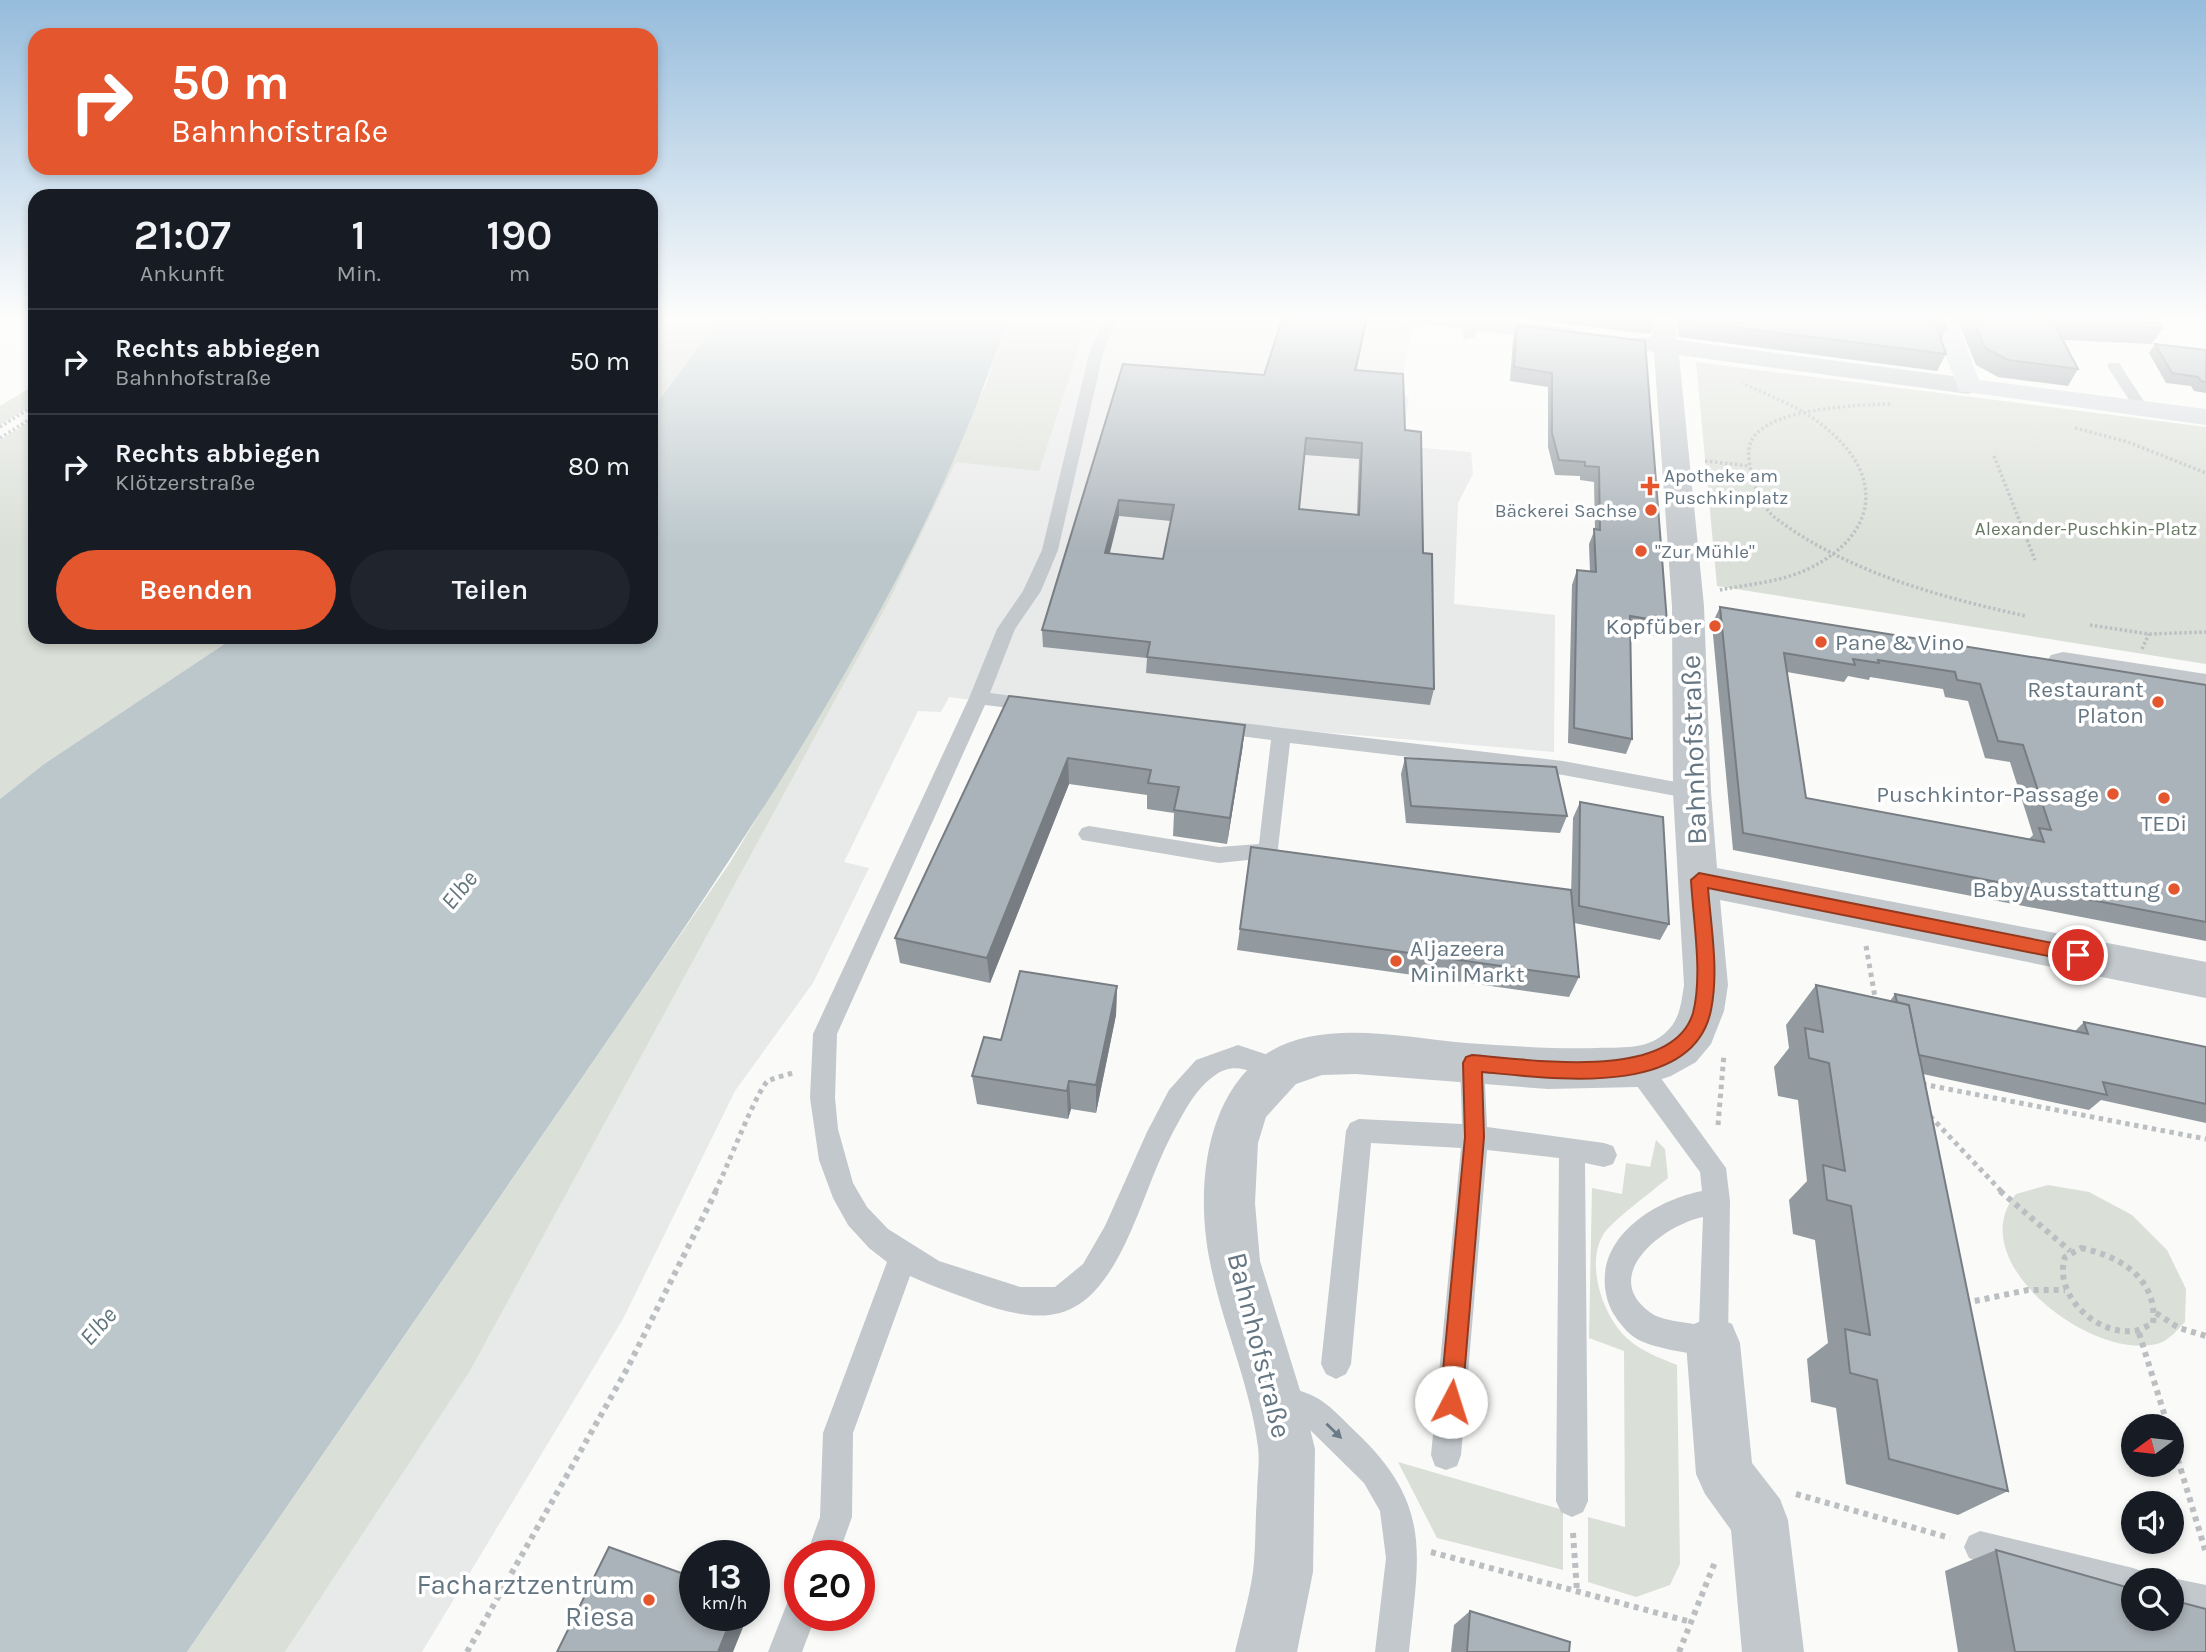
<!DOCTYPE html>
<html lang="de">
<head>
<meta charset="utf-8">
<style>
  :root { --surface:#171b24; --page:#20242c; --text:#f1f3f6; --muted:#9ea1a6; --line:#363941; --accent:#e4572e }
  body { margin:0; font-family:Karla,sans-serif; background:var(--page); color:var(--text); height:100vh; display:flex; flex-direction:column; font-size:26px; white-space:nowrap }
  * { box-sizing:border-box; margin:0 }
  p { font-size:23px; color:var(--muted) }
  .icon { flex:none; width:38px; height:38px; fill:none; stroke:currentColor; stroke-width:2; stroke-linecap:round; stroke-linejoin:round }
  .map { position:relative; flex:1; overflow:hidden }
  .drawer { position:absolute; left:28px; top:189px; width:630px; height:455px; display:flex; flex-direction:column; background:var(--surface); border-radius:21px; box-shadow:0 4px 10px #0003 }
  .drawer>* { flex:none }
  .guide { position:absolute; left:28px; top:28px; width:630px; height:147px; border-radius:21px; box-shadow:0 4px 10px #0003; background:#e4572e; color:#fff; overflow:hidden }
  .needle { width:46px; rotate:255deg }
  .buttons { position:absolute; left:2121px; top:1414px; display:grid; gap:14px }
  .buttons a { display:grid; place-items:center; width:63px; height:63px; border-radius:50%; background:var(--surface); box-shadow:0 4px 10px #0003; font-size:35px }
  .speed { position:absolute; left:679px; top:1540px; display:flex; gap:14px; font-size:35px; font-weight:700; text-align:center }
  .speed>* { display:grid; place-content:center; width:91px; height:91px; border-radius:50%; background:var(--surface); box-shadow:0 4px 10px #0003; line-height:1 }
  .speed small { font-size:18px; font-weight:400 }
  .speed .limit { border:10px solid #d22; background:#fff; color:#111 }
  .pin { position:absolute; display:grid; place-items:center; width:60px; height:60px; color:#fff; margin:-30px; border:4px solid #fff; border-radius:50%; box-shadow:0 2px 7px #0007 }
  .me { position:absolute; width:77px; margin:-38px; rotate:5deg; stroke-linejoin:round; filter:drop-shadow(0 0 5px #0008) }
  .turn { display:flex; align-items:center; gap:24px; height:147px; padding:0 28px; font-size:32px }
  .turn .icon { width:91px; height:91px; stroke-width:2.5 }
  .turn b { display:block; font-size:49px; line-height:60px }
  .eta { display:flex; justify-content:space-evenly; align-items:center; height:119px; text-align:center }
  .eta b { font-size:42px; font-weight:600; line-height:49px }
  .primary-button { display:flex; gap:14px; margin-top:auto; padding:14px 28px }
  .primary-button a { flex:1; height:80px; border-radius:42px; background:var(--accent); color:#fff; font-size:28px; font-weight:600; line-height:80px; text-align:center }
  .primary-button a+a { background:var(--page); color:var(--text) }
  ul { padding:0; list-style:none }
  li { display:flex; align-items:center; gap:21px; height:105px; padding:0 28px; border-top:2px solid var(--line) }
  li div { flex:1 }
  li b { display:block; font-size:26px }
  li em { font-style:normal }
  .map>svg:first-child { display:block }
</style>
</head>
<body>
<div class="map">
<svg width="2206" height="1652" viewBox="0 0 2206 1652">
  <rect width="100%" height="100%" fill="#fafaf8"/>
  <path fill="#e8e9e9" d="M1034 317H1356L1414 324 1400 389 1409 398 1401 446 1471 452 1473 474 1458 503 1454 604 1555 615 1554 752 1018 706 949 697 941 712 918 711 844 862 869 868 813 983 735 1091 623 1319 422 1652H285L470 1371 889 601 990 390Z"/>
  <g fill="#dadfd7">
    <path d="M651 317H721L651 411Z"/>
    <path d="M1008 317H1082L1080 345 1039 471 956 462 889 601 470 1371 285 1652H187L729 864 821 712 905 562 987 381Z"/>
    <path d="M1696 362 2206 427V664L1717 586Z"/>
    <path d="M35 385V403L0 425V406Z"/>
    <path d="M35 418V637H235L44 764 0 799V440Z"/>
    <path d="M1656 1140 1665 1149 1668 1178C1654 1190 1610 1222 1603 1235 1585 1266 1604 1319 1629 1340 1643 1352 1660 1358 1677 1365L1680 1564 1670 1585 1636 1597 1588 1582V1517L1625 1527 1624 1351 1589 1338 1592 1188 1622 1194 1626 1163 1650 1167Z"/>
    <path d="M2048 1185 2089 1192 2132 1215 2167 1250 2186 1289 2185 1322C2178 1329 2168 1341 2160 1343 2094 1364 1960 1261 2016 1194Z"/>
    <path d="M1398 1462 1563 1510V1570L1437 1538Z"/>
  </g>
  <path fill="#bbc7cb" d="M721 317H1008C922 585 748 836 590 1066 455 1262 321 1457 187 1652H0V799L44 764 235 637H651V411Z"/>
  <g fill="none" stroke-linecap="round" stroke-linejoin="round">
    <g stroke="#bbbfc2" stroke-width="3.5" stroke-dasharray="2.5 2.5" stroke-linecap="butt">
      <path d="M1890 404C1856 405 1773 408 1753 438 1746 448 1749 464 1752 475 1756 492 1763 509 1778 520 1850 573 1940 597 2026 616"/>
      <path d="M0 427 35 405"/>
      <path d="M2075 428 2128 442 2206 473"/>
      <path d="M0 438 35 416"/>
      <path d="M1994 456 2035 560"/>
      <path d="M1705 461 1750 466"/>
      <path d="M1720 590C1749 584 1781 582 1808 569 1880 534 1885 473 1822 425 1799 406 1769 396 1742 383"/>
      <path d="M2090 625 2149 634 2206 632"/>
      <path d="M2142 649 2149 634"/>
    </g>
    <g stroke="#bbbfc2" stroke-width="5" stroke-dasharray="4.5 4.5" stroke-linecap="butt">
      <path d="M1866 946 1876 1003"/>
      <path d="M1922 1084 2206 1139"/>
      <path d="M1930 1116 2002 1192"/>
      <path d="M1718 1125 1724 1054"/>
      <path d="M715 1192C725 1173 757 1089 768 1081 776 1077 787 1075 795 1072"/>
    </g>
    <g stroke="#bbbfc2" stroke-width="6" stroke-dasharray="5 5" stroke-linecap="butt">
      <path d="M2000 1191 2070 1251"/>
      <path d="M2081 1248C2120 1256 2158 1279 2153 1323 2147 1326 2139 1331 2133 1331 2095 1335 2053 1294 2065 1257Z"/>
      <path d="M1965 1303 2028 1290H2065"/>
      <path d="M2156 1313 2179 1328 2206 1336"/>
      <path d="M2139 1333 2168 1426"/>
      <path d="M2172 1440 2206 1553"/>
      <path d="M1796 1494 1950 1538"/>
      <path d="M1573 1533 1577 1591"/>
      <path d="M1431 1552 1691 1622"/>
      <path d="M467 1652 627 1369 716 1191"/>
      <path d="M1679 1652 1715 1562"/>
    </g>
    <g fill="#c3c8cc" fill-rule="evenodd">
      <path d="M1104 317H1117L1103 354 1058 550 1041 591 1015 629 990 693 1035 699 1045 705 1035 711 985 705 837 1034 835 1098 838 1129 853 1183 867 1207 888 1229 939 1261 1020 1287H1055L1083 1264 1105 1226 1147 1132 1169 1090 1196 1060 1238 1045 1289 1062 1292 1070 1289 1078C1263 1087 1243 1054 1214 1076 1194 1090 1182 1116 1171 1136 1153 1171 1142 1209 1125 1244 1088 1320 1051 1329 974 1301 953 1293 931 1286 910 1276L853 1433 852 1517 838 1556H806L820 1517 823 1433 887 1262 869 1248 848 1225 833 1198 819 1160 810 1098 813 1034 969 698 997 629 1023 591 1042 550 1089 354Z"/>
      <path d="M1471 319 1478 323 1475 337 1463 340 1464 323Z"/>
      <path d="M2109 363H2119L2149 409 2147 412H2137L2107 366Z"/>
      <path d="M1216 720 1563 761 1692 785 1699 787 1702 792 1699 797 1692 799 1563 775 1290 743 1277 857 1219 863 1082 840 1078 834 1082 828 1089 826 1219 847 1259 844 1271 740 1209 732 1206 727 1209 722Z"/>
      <path d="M1472 1052 1481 1055 1484 1063 1487 1127 1604 1143 1613 1146 1617 1155 1613 1164 1604 1167 1585 1163 1588 1501 1583 1512 1572 1517 1561 1512 1556 1501 1559 1158 1487 1150 1461 1455 1457 1466 1446 1470 1435 1466 1431 1455 1461 1148 1371 1143 1351 1364 1346 1374 1336 1379 1326 1374 1321 1364 1346 1131 1350 1123 1359 1119 1462 1124 1460 1063 1463 1055Z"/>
      <path d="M1638 1056 1647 1059 1726 1168 1730 1201 1728 1343 1723 1353 1713 1358C1693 1353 1651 1349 1634 1337 1623 1329 1610 1312 1607 1298 1592 1240 1652 1201 1702 1191L1700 1172 1629 1075 1626 1067 1629 1059ZM1703 1217 1699 1325C1686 1322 1662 1321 1651 1313 1598 1276 1663 1225 1703 1217Z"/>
      <path d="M1278 1385C1323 1395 1326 1403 1358 1434 1434 1507 1418 1557 1409 1652H1375L1386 1558 1380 1511 1364 1483 1300 1420 1267 1411 1263 1400 1267 1389Z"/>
      <path d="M1980 1531 2133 1568 2145 1572 2148 1580H2133V1600L1980 1563 1969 1558 1964 1547 1969 1536Z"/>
      <path d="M2172 1578 2206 1585V1619L2172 1610V1580H2165Z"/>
      <path d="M800 1596V1615H816L802 1652H768L788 1601Z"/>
    </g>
    <g fill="#c3c8cc" fill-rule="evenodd">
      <path d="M1412 317H1483L1567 328 1576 330 1579 335 1576 340 1567 342 1424 324 1416 322Z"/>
      <path d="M1651 317H1675L1677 340 1968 378 1977 381 1981 386 1977 391 1968 394 1679 355 1704 606 1711 792 1717 868 2206 962V998L1720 900 1728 985 1724 1011 1711 1044 1696 1062 1671 1076 1638 1087 1548 1089 1356 1074 1322 1075 1296 1084 1266 1117 1258 1143 1255 1203 1260 1261 1303 1400 1315 1449 1313 1572 1297 1652H1235C1241 1626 1249 1599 1253 1572 1256 1547 1255 1521 1257 1496 1257 1480 1260 1462 1258 1447 1250 1384 1222 1324 1210 1262 1196 1194 1203 1100 1263 1056 1318 1017 1404 1038 1466 1043 1510 1046 1553 1049 1597 1048 1621 1047 1645 1050 1664 1034 1680 1021 1681 1004 1684 985L1673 792 1672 606 1654 352 1632 348 1629 343 1632 338 1652 337Z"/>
      <path d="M2063 652 2206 674V696L2051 671 2046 663 2051 655Z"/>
      <path d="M1713 1316 1732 1324 1740 1343 1752 1463 1780 1499 1788 1520 1804 1652H1742L1731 1530 1705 1494 1696 1474 1686 1343 1694 1324Z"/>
    </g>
    <path fill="#d6dbdf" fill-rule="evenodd" d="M1931 317H1955L1979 380 2206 409V425L1959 391Z"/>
  </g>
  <g fill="#929a9f" fill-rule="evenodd">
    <path d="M1283 317H1368L1356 370 1405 430 1423 553 1434 689 1430 705 1146 673 1147 658 1043 647 1042 630 1123 364 1264 375ZM1305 455 1359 459 1357 515 1299 509ZM1119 516 1171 521 1163 559 1110 553Z"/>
    <path d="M1515 317H1656L1650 334 1515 318Z"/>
    <path d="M1676 317H1943L1947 328 1941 340 1946 354 1937 371 1679 337Z"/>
    <path d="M1956 317H2153L2163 328 2152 344 2063 340 2078 369 2068 386 1998 377 1976 365Z"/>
    <path d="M1517 325 1645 341 1667 622 1660 637 1630 632 1632 739 1626 754 1568 743 1572 585 1577 570 1590 572 1589 544 1595 529 1594 482 1580 480V476L1555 475 1548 447V387L1510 381 1513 338Z"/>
    <path d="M2155 344 2206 350V393L2194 391 2191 386 2166 383 2149 353Z"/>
    <path d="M1720 607 2206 685V941L1733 850 1712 624ZM1787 672 1844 682 1848 676 1869 680 1870 677 1943 689 1945 697 1968 701 1985 758 2010 762 2033 835 2029 839 1806 798Z"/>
    <path d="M1009 696 1245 725 1242 751 1227 844 1173 836 1174 813 1147 809V795L1069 784 990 983 900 963 895 938Z"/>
    <path d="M1405 758 1567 816 1560 833 1406 823 1401 774Z"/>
    <path d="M1580 802 1669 924 1660 940 1574 923 1579 977 1569 997 1237 950 1251 847 1571 897 1573 818Z"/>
    <path d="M1816 985 1890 1001 1895 994 2075 1031 2084 1022 2206 1047V1123L2101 1100 2089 1110 1923 1074 2008 1491 1958 1515 1846 1484 1836 1408 1811 1402 1807 1359 1828 1343 1815 1240 1793 1234 1789 1200 1807 1181 1798 1100 1778 1096 1774 1067 1789 1048 1786 1025Z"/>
    <path d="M1117 986 1116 1015 1096 1113 1071 1109 1068 1119 977 1104 972 1076 1001 1040Z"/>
    <path d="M1996 1550 2206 1652H1958L1945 1571Z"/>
    <path d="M1470 1611 1569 1652H1451L1454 1625Z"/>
  </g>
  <g fill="#777d82">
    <path d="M1367 317H1368L1353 386 1355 370Z"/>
    <path d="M1119 500V516L1105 570V553Z"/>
    <path d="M1245 725 1242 751 1227 844 1230 818Z"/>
    <path d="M1068 758 1069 784 990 983 987 958Z"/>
    <path d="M1117 986 1116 1015 1096 1113V1085Z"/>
    <path d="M1069 1081 1071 1109 1068 1119 1067 1091Z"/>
    <path d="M733 1615H748L733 1652H718Z"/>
  </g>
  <g fill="#aab3b9" stroke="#777d82" stroke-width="2" fill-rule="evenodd">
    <path d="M1283 317H1367L1355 370 1403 374 1405 430 1421 432 1423 553 1432 554 1434 689 1147 657 1150 642 1042 630 1123 364 1264 375ZM1306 438 1362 443 1359 515 1299 509ZM1119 500 1174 505 1163 559 1105 553Z"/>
    <path d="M1684 317H1943L1947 328 1935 321 1946 354 1685 321Z"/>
    <path d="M1972 317H2153L2163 328 2054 323 2078 369 2008 360 1985 348Z"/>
    <path d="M1517 325 1645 341 1667 622 1630 616 1632 739 1574 728 1577 570 1596 572 1594 529 1600 530 1599 467 1585 466V462L1559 460 1552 433V373L1514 367Z"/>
    <path d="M2155 344 2206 350V382L2201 381 2198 377 2172 373Z"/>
    <path d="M1720 607 2206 685V922L1743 833ZM1784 653 1855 665 1853 659 1879 663 1878 660 1955 672 1957 680 1980 684 1998 741 2023 745 2051 830 2039 828 2044 842 1806 798Z"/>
    <path d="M1009 696 1245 725 1230 818 1174 810 1179 787 1148 783 1151 770 1068 758 987 958 895 938Z"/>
    <path d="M1405 758 1556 767 1567 816 1411 806Z"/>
    <path d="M1580 802 1663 817 1669 924 1579 906Z"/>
    <path d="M1251 847 1571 890 1579 977 1240 929Z"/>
    <path d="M1020 971 1117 986 1096 1085 1069 1081 1067 1091 972 1076 984 1037 1001 1040Z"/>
    <path d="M1816 985 1909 1005 2008 1491 1889 1459 1877 1380 1850 1373 1845 1329 1870 1335 1851 1206 1827 1200 1823 1165 1845 1171 1829 1063 1809 1058 1805 1028 1823 1032Z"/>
    <path d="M1895 994 2088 1034 2084 1022 2206 1047V1104L2103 1082 2107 1095 1919 1055 1909 1005 1897 1002Z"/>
    <path d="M609 1547 695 1578V1615H733L718 1652H557Z"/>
    <path d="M1996 1550 2133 1589V1619H2172V1600L2206 1609V1652H2015Z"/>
    <path d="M1470 1611 1570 1642 1569 1652H1467Z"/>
  </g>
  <defs><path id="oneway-solid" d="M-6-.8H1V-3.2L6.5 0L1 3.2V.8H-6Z" transform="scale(1.75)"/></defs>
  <use fill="#6a7a87" href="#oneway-solid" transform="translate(1334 1431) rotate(44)"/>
  <linearGradient id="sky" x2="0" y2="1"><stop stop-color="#96bcdc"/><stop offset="0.58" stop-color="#fdfdfc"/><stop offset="1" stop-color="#fdfdfc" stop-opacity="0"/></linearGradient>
  <rect width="2206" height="548" fill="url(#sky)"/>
  <path fill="#e4572e" stroke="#94391e" stroke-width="2" d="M1699 873 2078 948 2087 955 2078 962 1708 888C1711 927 1719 971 1711 1010 1693 1100 1549 1078 1482 1072L1484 1137 1462 1402 1459 1410 1451 1414 1443 1410 1440 1402 1465 1137 1463 1063 1466 1057 1472 1055C1528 1059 1672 1083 1693 1013 1703 975 1693 919 1691 880Z"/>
  <g fill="#e4572e" stroke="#fff" stroke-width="2.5">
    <path d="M1646.5 475.5h7v7h7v7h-7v7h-7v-7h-7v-7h7z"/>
    <circle cx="1651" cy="510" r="7"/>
    <circle cx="1641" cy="551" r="7"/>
    <circle cx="1715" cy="626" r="7"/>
    <circle cx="1821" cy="642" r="7"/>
    <circle cx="2158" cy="702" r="7"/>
    <circle cx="2113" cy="794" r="7"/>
    <circle cx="2164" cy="798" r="7"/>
    <circle cx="2174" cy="889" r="7"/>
    <circle cx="1396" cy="961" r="7"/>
    <circle cx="649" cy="1600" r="7"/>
  </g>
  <g text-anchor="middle" stroke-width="7" stroke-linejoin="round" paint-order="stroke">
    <g font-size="19" fill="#657683" stroke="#fff" text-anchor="start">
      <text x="1664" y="482">Apotheke am<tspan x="1664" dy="22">Puschkinplatz</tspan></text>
      <text x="1637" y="517" text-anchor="end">Bäckerei Sachse</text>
      <text x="1655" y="558">"Zur Mühle"</text>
    </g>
    <g font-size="19" fill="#687a64" stroke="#fff">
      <text x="2086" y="535">Alexander-Puschkin-Platz</text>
    </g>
    <g font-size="23" fill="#657683" stroke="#fff" text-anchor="end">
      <text x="1701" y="634">Kopfüber</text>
      <text x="1835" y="650" text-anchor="start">Pane &amp; Vino</text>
      <text x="2144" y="697">Restaurant<tspan x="2144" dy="26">Platon</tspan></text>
      <text x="2099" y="802">Puschkintor-Passage</text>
      <text x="2164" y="831" text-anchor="middle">TEDi</text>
      <text x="2160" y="897">Baby Ausstattung</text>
      <text x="1410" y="956" text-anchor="start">Aljazeera<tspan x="1410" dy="26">Mini Markt</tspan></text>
    </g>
    <g font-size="24" font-style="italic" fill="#60757c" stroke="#fff">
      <text transform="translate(459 890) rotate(-51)" y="8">Elbe</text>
      <text transform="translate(98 1326) rotate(-48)" y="8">Elbe</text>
    </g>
    <g font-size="28" fill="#657683" stroke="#fff">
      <text transform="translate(1693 750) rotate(-92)" y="10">Bahnhofstraße</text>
      <text transform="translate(1260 1345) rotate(76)" y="10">Bahnhofstraße</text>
    </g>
    <g font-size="28" fill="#657683" stroke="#fff" text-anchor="end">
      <text x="635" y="1594">Facharztzentrum<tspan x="635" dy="32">Riesa</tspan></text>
    </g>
  </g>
</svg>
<div class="buttons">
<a><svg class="needle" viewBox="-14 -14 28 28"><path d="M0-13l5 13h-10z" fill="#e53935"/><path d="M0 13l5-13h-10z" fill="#9ea1a6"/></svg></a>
<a><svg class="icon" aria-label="sound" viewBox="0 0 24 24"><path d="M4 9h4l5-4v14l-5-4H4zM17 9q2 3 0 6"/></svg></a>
<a><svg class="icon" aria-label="search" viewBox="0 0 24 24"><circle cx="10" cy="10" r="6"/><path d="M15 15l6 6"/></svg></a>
</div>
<div class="speed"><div>13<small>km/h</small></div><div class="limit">20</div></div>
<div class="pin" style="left:2078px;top:955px;background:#d93025"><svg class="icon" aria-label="arrive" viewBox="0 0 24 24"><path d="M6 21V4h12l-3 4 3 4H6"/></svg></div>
<svg class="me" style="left:1451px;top:1402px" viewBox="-20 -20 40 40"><circle r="19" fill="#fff"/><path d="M0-13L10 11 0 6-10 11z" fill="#e4572e"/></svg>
<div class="guide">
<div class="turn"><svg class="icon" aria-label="right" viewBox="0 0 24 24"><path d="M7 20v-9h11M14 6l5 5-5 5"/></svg><div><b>50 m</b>Bahnhofstraße</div></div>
</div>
<section class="drawer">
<div class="eta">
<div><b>21:07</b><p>Ankunft</p></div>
<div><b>1</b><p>Min.</p></div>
<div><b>190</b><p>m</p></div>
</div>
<ul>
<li><svg class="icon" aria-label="right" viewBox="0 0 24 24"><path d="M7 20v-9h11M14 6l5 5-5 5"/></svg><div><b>Rechts abbiegen</b><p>Bahnhofstraße</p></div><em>50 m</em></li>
<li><svg class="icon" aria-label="right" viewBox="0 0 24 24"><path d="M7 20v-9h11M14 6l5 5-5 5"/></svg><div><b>Rechts abbiegen</b><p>Klötzerstraße</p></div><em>80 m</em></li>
</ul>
<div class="primary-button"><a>Beenden</a><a>Teilen</a></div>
</section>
</div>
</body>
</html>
